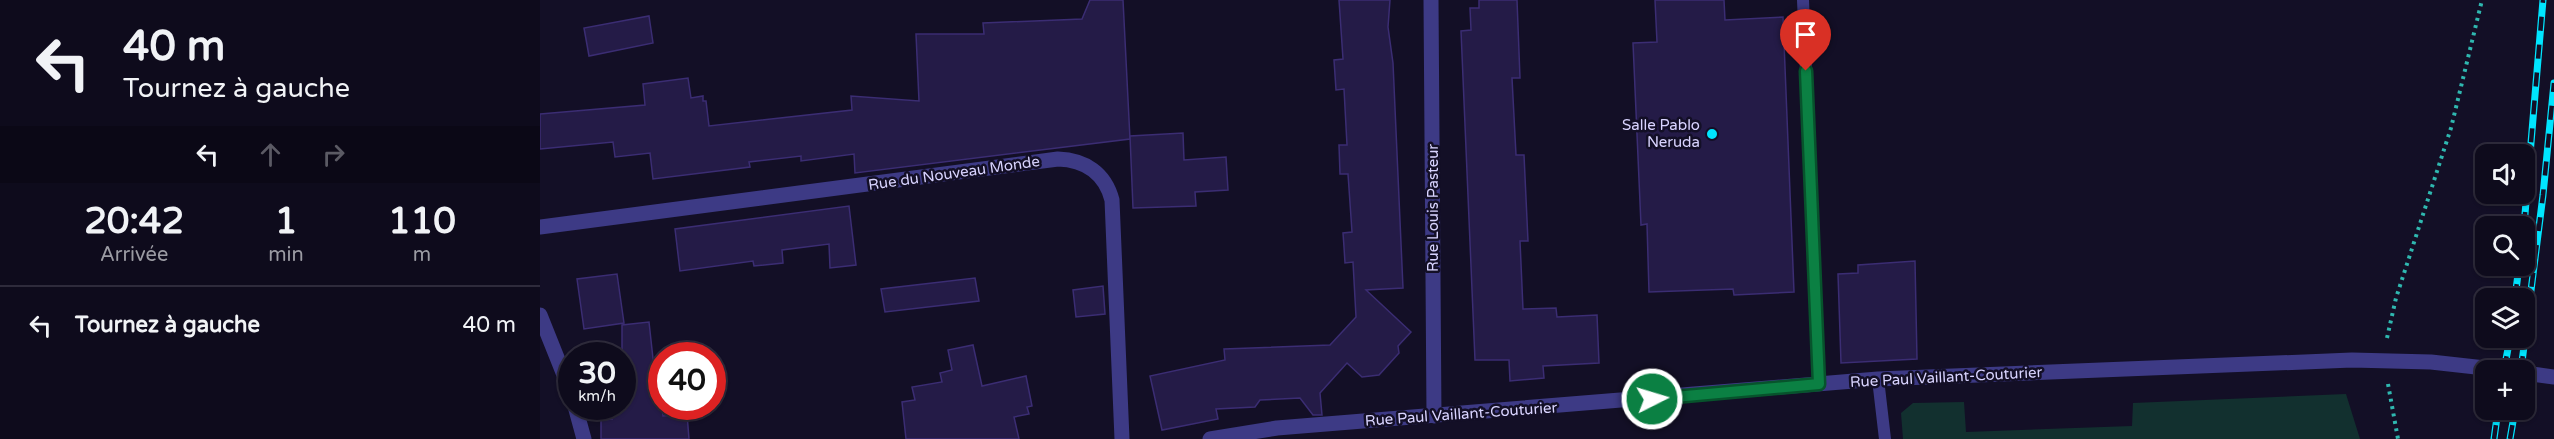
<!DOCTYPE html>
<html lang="fr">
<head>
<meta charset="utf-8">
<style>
  :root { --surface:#0e0b1c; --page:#171425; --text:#f1f3f6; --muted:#9b9ba3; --line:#2e2b3b }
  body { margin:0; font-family:"Varela Round",sans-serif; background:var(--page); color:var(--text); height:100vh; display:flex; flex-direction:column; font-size:22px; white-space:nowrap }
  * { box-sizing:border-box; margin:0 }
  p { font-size:20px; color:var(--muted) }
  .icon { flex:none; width:33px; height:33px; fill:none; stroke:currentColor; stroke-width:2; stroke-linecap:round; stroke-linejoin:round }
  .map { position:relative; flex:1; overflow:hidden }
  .panel { display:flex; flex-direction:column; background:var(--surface); width:540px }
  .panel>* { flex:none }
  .guide { background:#0e0b1c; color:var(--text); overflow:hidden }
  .fabs { position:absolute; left:1935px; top:144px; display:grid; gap:12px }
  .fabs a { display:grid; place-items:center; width:60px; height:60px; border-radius:12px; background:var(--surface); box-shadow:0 2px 4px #0004,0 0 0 2px var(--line); font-size:30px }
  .speed { position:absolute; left:18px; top:342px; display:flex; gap:12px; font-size:30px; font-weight:700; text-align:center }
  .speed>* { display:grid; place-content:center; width:78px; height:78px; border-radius:50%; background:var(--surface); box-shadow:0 2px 4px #0004,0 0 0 2px var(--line); line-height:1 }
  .speed small { font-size:15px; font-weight:400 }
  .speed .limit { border:9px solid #d22; background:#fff; color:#111 }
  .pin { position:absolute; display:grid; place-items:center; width:51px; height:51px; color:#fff; margin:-62px -26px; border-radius:50% 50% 50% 0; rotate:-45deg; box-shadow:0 0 6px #0007 }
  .pin .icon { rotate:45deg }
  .me { position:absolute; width:66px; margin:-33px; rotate:85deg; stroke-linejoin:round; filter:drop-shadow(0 0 4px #0008) }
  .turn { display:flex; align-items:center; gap:21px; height:126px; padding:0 24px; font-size:27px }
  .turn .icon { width:78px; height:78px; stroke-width:2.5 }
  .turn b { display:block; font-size:42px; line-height:51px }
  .lanes { display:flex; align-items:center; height:57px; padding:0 24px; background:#0003; justify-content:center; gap:30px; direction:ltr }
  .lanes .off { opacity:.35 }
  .eta { display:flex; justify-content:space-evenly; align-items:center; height:102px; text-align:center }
  .eta b { font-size:36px; font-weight:800; line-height:42px }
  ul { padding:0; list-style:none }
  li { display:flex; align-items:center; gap:18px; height:78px; padding:0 24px; border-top:2px solid var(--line) }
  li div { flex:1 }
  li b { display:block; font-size:22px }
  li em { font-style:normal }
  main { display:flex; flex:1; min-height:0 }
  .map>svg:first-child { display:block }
</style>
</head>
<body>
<main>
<section class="panel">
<div class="guide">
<div class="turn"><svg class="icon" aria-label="left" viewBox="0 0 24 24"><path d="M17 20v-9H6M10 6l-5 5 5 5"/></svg><div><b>40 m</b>Tournez à gauche</div></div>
<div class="lanes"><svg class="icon" aria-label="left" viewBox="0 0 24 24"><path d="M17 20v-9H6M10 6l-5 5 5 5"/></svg><svg class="icon off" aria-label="ahead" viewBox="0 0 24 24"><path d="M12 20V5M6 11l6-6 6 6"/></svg><svg class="icon off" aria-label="right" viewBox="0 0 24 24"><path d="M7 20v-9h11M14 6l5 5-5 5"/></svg></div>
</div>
<div class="eta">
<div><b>20:42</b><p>Arrivée</p></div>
<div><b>1</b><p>min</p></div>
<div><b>110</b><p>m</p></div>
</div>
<ul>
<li><svg class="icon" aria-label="left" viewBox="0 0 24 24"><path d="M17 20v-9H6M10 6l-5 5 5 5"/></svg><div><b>Tournez à gauche</b></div><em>40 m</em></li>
</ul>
</section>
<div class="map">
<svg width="2014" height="439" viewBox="0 0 2014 439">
  <rect width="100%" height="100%" fill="#130f26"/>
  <path fill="#12302f" d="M1806 394 1820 439H1363L1361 413 1373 403 1424 402 1426 432 1592 426 1593 403Z"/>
  <g fill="#241b47" stroke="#3b2d73" stroke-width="1.5">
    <path d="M550 0H583L590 139 315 173 314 154 261 161V156L209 162 210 167 113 179 110 153 75 157 73 142 0 149V114L105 105 103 84 148 78 151 98 163 96V101H166L169 126 312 110 311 96 379 101 376 34H444L443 23 542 19Z"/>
    <path d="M799 0H850L848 27 853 63 863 288 826 290 871 332 858 346 859 353 839 375 822 377 807 363 780 393 782 415H773L760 398 720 400 715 407 676 409 678 419 622 430 610 376 685 360 684 349 790 345 816 317 813 262 805 263 804 247 803 233 812 232 808 174H800L799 145H807L804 89 796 90 794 60 803 59Z"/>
    <path d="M939 0H977L980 78H972L976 155H984L988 241H980L983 309 1016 308 1017 317 1057 315 1059 363 1003 366 1004 378 970 381 969 360H935L921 31 931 30 930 8H939Z"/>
    <path d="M1115 0H1184L1185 20 1243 17 1254 292 1194 295 1193 289 1109 292 1107 224 1101 225 1093 43 1117 42Z"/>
    <path d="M109 16 113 43 49 56 44 28Z"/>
    <path d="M643 133 644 160 686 157 688 190 655 192 656 206 593 208 590 136Z"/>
    <path d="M309 206 316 265 290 268 289 244 242 250 243 263 214 266 213 261 140 271 135 229Z"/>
    <path d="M1375 261 1377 359 1301 363 1298 274 1318 273V265Z"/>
    <path d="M77 274 84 323 44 329 37 279Z"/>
    <path d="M435 278 439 301 345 312 341 289Z"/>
    <path d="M563 286 565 314 536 317 533 290Z"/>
    <path d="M109 322 116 386H119L123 416 147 414 149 439H61V420L72 419 67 406H82V325Z"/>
    <path d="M433 345 442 386 486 376 492 406 487 407 489 414 474 417 479 439H366L362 402 375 400 372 387 402 382 400 373 412 370 408 350Z"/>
  </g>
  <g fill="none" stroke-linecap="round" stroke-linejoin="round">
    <g stroke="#2fb8b0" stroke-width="4" stroke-dasharray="3 4.5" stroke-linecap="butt">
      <path d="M1847 338 1856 298 1911 128 1942 0"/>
      <path d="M1848 384 1858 439"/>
    </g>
    <g stroke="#3d3a85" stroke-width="12">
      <path d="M1263 0 1279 384"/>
      <path d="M1338 379 1345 439"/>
    </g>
    <g stroke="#3d3a85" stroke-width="15">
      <path d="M891 0 894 416"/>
      <path d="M0 227 518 159C545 160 565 173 572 200L582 439"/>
    </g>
    <g stroke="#3d3a85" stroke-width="15">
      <path d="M0 315 32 395"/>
      <path d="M1984 373 2014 377"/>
      <path d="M35 406 44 439"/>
      <path d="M670 439 737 428 1338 379 1812 360 1891 362 1963 370"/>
    </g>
    <g stroke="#00e5ff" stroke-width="7">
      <g id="rail">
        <path d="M1984 226 2003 0"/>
        <path d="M1975 298 1979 266"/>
        <path d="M1964 370 1970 338"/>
        <path d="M1981 370 2003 195 2014 83"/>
        <path d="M1954 439 1958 410"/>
        <path d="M1970 439 1975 410"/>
      </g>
    </g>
    <use href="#rail" stroke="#130f26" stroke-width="4.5" stroke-dasharray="14" stroke-linecap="butt"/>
  </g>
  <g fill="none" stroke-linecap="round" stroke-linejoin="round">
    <g stroke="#07532c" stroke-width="15">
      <path id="route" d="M1112 399 1279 384 1266 71"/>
    </g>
    <use href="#route" stroke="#0b8043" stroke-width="10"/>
  </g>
  <circle fill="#00e5ff" stroke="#130f26" stroke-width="2" cx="1172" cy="134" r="6"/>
  <g text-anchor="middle" stroke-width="5" stroke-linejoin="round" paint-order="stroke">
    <g font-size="15" fill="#d9d4ff" stroke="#130f26" text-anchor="end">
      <text x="1160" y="130">Salle Pablo<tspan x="1160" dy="17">Neruda</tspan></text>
    </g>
    <g font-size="15" fill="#d9d4ff" stroke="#130f26">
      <text transform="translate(414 173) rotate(-8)" y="5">Rue du Nouveau Monde</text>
      <text transform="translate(893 208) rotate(-90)" y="5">Rue Louis Pasteur</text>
      <text transform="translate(1406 377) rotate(-3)" y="5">Rue Paul Vaillant-Couturier</text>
      <text transform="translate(921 414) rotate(-4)" y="5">Rue Paul Vaillant-Couturier</text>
    </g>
  </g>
</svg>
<div class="fabs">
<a><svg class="icon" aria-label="sound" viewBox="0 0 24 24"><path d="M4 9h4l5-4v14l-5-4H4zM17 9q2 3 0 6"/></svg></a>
<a><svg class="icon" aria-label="search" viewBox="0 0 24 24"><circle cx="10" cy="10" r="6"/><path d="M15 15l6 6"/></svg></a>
<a><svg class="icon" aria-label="layers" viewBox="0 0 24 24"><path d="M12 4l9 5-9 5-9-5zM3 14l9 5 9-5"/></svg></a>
<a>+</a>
</div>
<div class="speed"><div>30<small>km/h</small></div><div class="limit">40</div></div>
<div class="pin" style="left:1266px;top:71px;background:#d93025"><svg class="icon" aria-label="arrive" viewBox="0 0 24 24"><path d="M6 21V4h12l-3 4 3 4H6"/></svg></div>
<svg class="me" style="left:1112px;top:399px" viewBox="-20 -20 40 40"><circle r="17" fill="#0b8043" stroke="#fff" stroke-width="3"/><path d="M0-11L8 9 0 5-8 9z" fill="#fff"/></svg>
</div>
</main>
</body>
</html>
